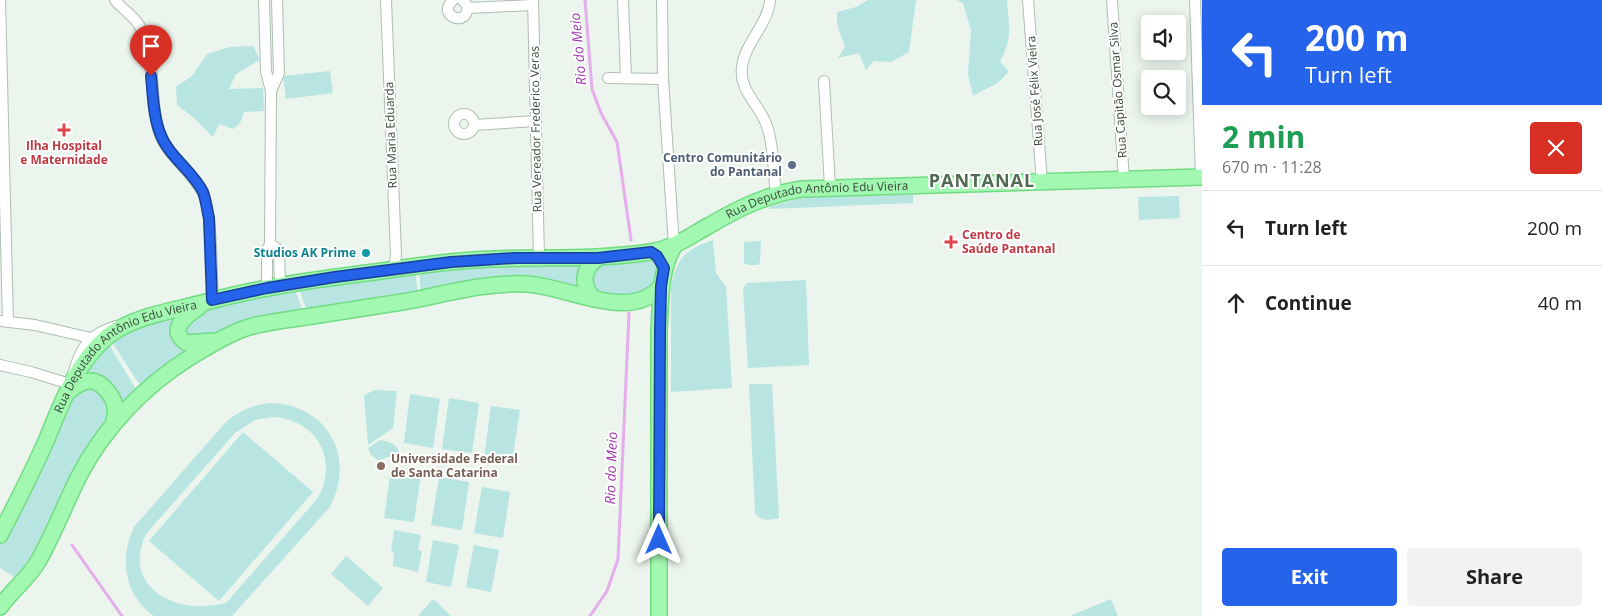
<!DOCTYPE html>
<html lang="en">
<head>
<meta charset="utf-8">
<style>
  :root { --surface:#fff; --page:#f2f2f2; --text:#202124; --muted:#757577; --line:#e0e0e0; --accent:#2563eb }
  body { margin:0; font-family:"Open Sans",sans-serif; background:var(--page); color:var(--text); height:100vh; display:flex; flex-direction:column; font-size:19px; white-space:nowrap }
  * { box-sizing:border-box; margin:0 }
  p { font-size:16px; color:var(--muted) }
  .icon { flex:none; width:28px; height:28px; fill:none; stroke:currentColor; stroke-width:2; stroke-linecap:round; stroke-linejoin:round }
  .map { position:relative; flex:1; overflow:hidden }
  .drawer { display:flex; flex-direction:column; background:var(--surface); width:400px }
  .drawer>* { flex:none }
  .top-card { background:#2563eb; color:#fff; overflow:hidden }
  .controls { position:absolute; left:1141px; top:15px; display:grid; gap:10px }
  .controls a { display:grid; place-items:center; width:45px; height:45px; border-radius:5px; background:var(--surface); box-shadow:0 2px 12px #0003; font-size:25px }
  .pin { position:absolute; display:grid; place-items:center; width:42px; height:42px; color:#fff; margin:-51px -21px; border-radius:50% 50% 50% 0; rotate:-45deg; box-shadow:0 0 5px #0007 }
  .pin .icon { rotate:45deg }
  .me { position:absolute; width:55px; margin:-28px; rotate:0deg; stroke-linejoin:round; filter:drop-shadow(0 0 4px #0008) }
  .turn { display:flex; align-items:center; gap:18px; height:105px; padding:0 20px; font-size:22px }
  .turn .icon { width:65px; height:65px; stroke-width:2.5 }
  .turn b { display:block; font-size:35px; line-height:42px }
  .round { display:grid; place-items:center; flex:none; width:52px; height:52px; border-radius:5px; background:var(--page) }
  .summary { display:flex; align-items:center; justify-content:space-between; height:85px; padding:0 20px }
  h1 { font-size:30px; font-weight:700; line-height:38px; color:#1e9e55 }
  .cta { display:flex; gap:10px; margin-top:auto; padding:10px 20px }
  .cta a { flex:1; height:58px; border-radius:5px; background:var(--accent); color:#fff; font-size:20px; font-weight:700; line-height:58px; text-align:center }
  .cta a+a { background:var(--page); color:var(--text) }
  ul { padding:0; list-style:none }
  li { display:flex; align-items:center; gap:15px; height:75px; padding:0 20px; border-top:1px solid var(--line) }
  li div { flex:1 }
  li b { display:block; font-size:19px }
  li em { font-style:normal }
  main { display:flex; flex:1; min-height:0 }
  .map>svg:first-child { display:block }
</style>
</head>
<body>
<main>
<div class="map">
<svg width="1202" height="616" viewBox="0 0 1202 616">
  <rect width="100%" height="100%" fill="#ebf4ed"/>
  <g fill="#b8e5e1" fill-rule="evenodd">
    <path d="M868 0H916L909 52 891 62 874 61 866 70 859 53 838 58 845 47 837 24V12L856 7Z"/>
    <path d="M957 0H1007C1009 27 1013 37 1000 62L1009 71 999 82 973 96 968 74 971 30 963 3Z"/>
    <path d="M253 46 260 60 236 74 229 89 263 88 264 111 244 112 240 123 233 129 219 124 213 137 193 117 177 105 176 87 192 76 207 54 230 47Z"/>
    <path d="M330 71 333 93 286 99 283 76Z"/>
    <path d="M811 195H913V203L769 209V207Z"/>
    <path d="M1179 196 1180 218 1139 220 1138 197Z"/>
    <path d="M713 240 716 273 726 287 732 388 671 392V287C676 259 686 249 713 240Z"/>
    <path d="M761 241 760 262 758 265H749L744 263V242Z"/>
    <path d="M653 255 658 260 662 271 648 295 596 297 587 275 592 265Z"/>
    <path d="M590 261 587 295 540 283 421 296 419 268Z"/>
    <path d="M415 268 418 296 308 314 298 286Z"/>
    <path d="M806 280 809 365 748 368 743 289 747 283Z"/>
    <path d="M294 286 304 315 205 338 183 335 184 322 195 313Z"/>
    <path d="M184 311 175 325 203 345 143 390 110 339 121 331Z"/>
    <path d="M107 341 139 394 117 416 114 396 73 383Z"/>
    <path d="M90 383 106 394 110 419 20 580 0 568V540L68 395Z"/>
    <path d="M749 384H772L779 518C769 520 762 522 755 513Z"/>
    <path d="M375 390 397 391 393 428 368 445 364 395Z"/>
    <path d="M410 394 440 399 433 448 404 443Z"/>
    <path d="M449 398 479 403 472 453 442 449Z"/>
    <path d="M271 403C328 405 357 458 329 508L232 616H154C124 595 119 558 134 527L225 423C239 411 253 405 271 403ZM271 417C317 418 340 461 317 499L226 603C176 616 121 588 146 534L235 433 255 420Z"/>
    <path d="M491 406 520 410 512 462 484 457Z"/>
    <path d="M243 432 313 492 219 601 149 541Z"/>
    <path d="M380 440C390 442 397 444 400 454L378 460 371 455 368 448Z"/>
    <path d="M391 470 421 474 414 522 384 518Z"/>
    <path d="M439 477 469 482 462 530 431 525Z"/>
    <path d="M482 487 510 492 503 538 474 533Z"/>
    <path d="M394 530 421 535 418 550 422 551 418 572 393 566 394 552 391 551Z"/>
    <path d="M433 540 459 545 451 587 426 582Z"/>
    <path d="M474 545 499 550 491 592 466 587Z"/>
    <path d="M346 556 383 588 368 606 331 574Z"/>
    <path d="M433 599 451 616H418Z"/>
    <path d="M1111 599 1118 616H1070Z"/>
  </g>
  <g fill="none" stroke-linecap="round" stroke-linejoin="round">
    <g stroke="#e4adec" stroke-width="3">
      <path d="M585 0 592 89 601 113 617 142 631 240"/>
      <path d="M72 545 122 616"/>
      <path d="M590 616 607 591 618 559 629 313"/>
    </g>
    <g stroke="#aebfb1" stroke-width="12">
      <g id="street">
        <path d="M0 0 8 322"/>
        <path d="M115 0C122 9 133 15 139 25 157 51 149 101 159 132 167 155 190 170 202 191 213 211 211 274 213 300"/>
        <path d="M264 0 266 71 271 91 270 244 267 250V289"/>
        <path d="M386 0 396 255 394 269"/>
        <path d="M453 0C435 16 470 29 467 5L462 0"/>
        <path d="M533 0 539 258"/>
        <path d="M623 0 626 78"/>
        <path d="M662 0 663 79 674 246"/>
        <path d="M770 0C768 25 745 42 742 67 739 88 755 101 764 119 774 139 773 171 776 194"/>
        <path d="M1028 0 1042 182"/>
        <path d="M1112 0 1124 180"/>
        <path d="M1195 0 1201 177"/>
        <path d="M468 8 533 5"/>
        <path d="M608 78 663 79"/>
        <path d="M824 81 830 187"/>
        <path d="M271 91 279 73 277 0"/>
        <circle cx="464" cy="124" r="10"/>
        <path d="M474 125 536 121"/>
        <path d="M270 244 279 250 280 286"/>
        <path d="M0 321 35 325 91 338"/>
        <path d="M0 365 31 372 70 384C80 352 82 337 116 326"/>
      </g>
    </g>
    <g stroke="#72dc83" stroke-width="18">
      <g id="primary">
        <path d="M594 299C581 286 582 268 598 258"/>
        <path d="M199 307C187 315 166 330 187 343L212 341"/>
        <path d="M68 392C82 380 95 375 108 392 111 396 115 402 115 407 116 412 114 418 114 423"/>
        <path id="s1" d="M0 535C16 504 32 473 46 441 62 403 75 364 108 336 135 315 174 311 206 302 261 287 318 279 375 272 408 267 441 262 474 260 533 256 591 261 650 252 675 248 688 237 710 225 739 208 768 194 802 189L1202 177"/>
        <path d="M0 607C12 590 29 578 39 560 54 533 65 504 79 476 104 428 143 387 189 358 207 347 226 335 246 328 265 322 286 320 306 317 338 312 370 307 402 302 443 295 484 282 526 284 565 285 631 324 661 286"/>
        <path d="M659 616V331C661 302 659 272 674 246"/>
      </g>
    </g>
    <use href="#street" stroke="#fff" stroke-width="10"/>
    <use href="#primary" stroke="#a2f7b1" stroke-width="15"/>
  </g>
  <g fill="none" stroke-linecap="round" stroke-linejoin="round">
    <g stroke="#184099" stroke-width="12">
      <path id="route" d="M151 76C153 95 153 115 160 133 168 156 192 170 203 192 206 200 207 210 209 218L212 300 267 288 335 277 451 262 515 258H598L651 252 657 256 664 268 661 286 660 331 659 540"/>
    </g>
    <use href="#route" stroke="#2563eb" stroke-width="9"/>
  </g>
  <g fill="#e0444e" stroke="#fff" stroke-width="2">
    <path d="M61.5 122.5h5v5h5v5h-5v5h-5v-5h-5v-5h5z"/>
    <path d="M948.5 234.5h5v5h5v5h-5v5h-5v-5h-5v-5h5z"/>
  </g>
  <circle fill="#5c6f8a" stroke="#fff" stroke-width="2" cx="792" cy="165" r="5"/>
  <circle fill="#0f9aa8" stroke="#fff" stroke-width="2" cx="366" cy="253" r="5"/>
  <circle fill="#8d6e63" stroke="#fff" stroke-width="2" cx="381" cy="466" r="5"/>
  <g text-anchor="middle" stroke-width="4" stroke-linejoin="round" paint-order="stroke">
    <g font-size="12" fill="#39483b" stroke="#fff">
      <text transform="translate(1118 90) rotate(-94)" y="4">Rua Capitão Osmar Silva</text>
      <text transform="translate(1035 91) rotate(-94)" y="4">Rua José Félix Vieira</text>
      <text transform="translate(536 129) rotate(-91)" y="4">Rua Vereador Frederico Veras</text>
      <text transform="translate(391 135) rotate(-92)" y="4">Rua Maria Eduarda</text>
      <text dy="4" stroke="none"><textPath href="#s1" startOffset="959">Rua Deputado Antônio Edu Vieira</textPath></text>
      <text dy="4" stroke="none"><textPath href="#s1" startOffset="229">Rua Deputado Antônio Edu Vieira</textPath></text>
    </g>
    <g font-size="12" font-weight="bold" fill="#be3a42" stroke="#fff">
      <text x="64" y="150">Ilha Hospital<tspan x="64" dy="14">e Maternidade</tspan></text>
      <text x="962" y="239" text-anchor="start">Centro de<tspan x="962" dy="14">Saúde Pantanal</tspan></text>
    </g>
    <g font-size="12" font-weight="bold" fill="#4e5e75" stroke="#fff" text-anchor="end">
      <text x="782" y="162">Centro Comunitário<tspan x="782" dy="14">do Pantanal</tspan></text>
    </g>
    <g font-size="12" font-weight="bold" fill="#0d838f" stroke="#fff" text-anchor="end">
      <text x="356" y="257">Studios AK Prime</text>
    </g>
    <g font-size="12" font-weight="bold" fill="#785e54" stroke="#fff" text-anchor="start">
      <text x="391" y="463">Universidade Federal<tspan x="391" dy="14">de Santa Catarina</tspan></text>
    </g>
    <g font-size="14" font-style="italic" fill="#a03aad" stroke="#fff">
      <text transform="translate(578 49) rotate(-95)" y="5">Rio do Meio</text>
      <text transform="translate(611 468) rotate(-88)" y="5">Rio do Meio</text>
    </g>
    <g font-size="18" font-weight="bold" letter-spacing="1" fill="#516a53" stroke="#fff">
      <text x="982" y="187">PANTANAL</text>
    </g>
  </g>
</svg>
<div class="controls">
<a><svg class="icon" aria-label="sound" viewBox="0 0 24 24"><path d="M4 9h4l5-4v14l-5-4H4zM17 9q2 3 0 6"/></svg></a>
<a><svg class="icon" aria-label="search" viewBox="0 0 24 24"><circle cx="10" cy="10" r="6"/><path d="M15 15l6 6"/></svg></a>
</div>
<div class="pin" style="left:151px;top:76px;background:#d93025"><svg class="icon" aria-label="arrive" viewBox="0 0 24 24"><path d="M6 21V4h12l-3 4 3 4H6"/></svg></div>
<svg class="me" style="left:659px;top:540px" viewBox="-20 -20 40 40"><path d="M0-17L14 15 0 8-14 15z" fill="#2563eb" stroke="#fff" stroke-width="4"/></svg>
</div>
<section class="drawer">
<div class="top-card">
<div class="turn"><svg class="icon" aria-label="left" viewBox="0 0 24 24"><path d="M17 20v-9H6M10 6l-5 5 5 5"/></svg><div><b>200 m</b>Turn left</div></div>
</div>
<div class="summary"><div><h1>2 min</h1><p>670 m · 11:28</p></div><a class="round" style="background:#d93025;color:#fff"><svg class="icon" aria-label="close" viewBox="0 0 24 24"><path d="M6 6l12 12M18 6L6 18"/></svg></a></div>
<ul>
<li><svg class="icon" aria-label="left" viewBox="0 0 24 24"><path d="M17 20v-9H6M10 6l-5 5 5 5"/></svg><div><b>Turn left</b></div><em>200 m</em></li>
<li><svg class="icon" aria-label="ahead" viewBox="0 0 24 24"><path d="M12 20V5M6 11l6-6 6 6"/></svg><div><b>Continue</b></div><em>40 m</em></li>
</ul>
<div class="cta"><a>Exit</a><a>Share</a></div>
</section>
</main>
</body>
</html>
